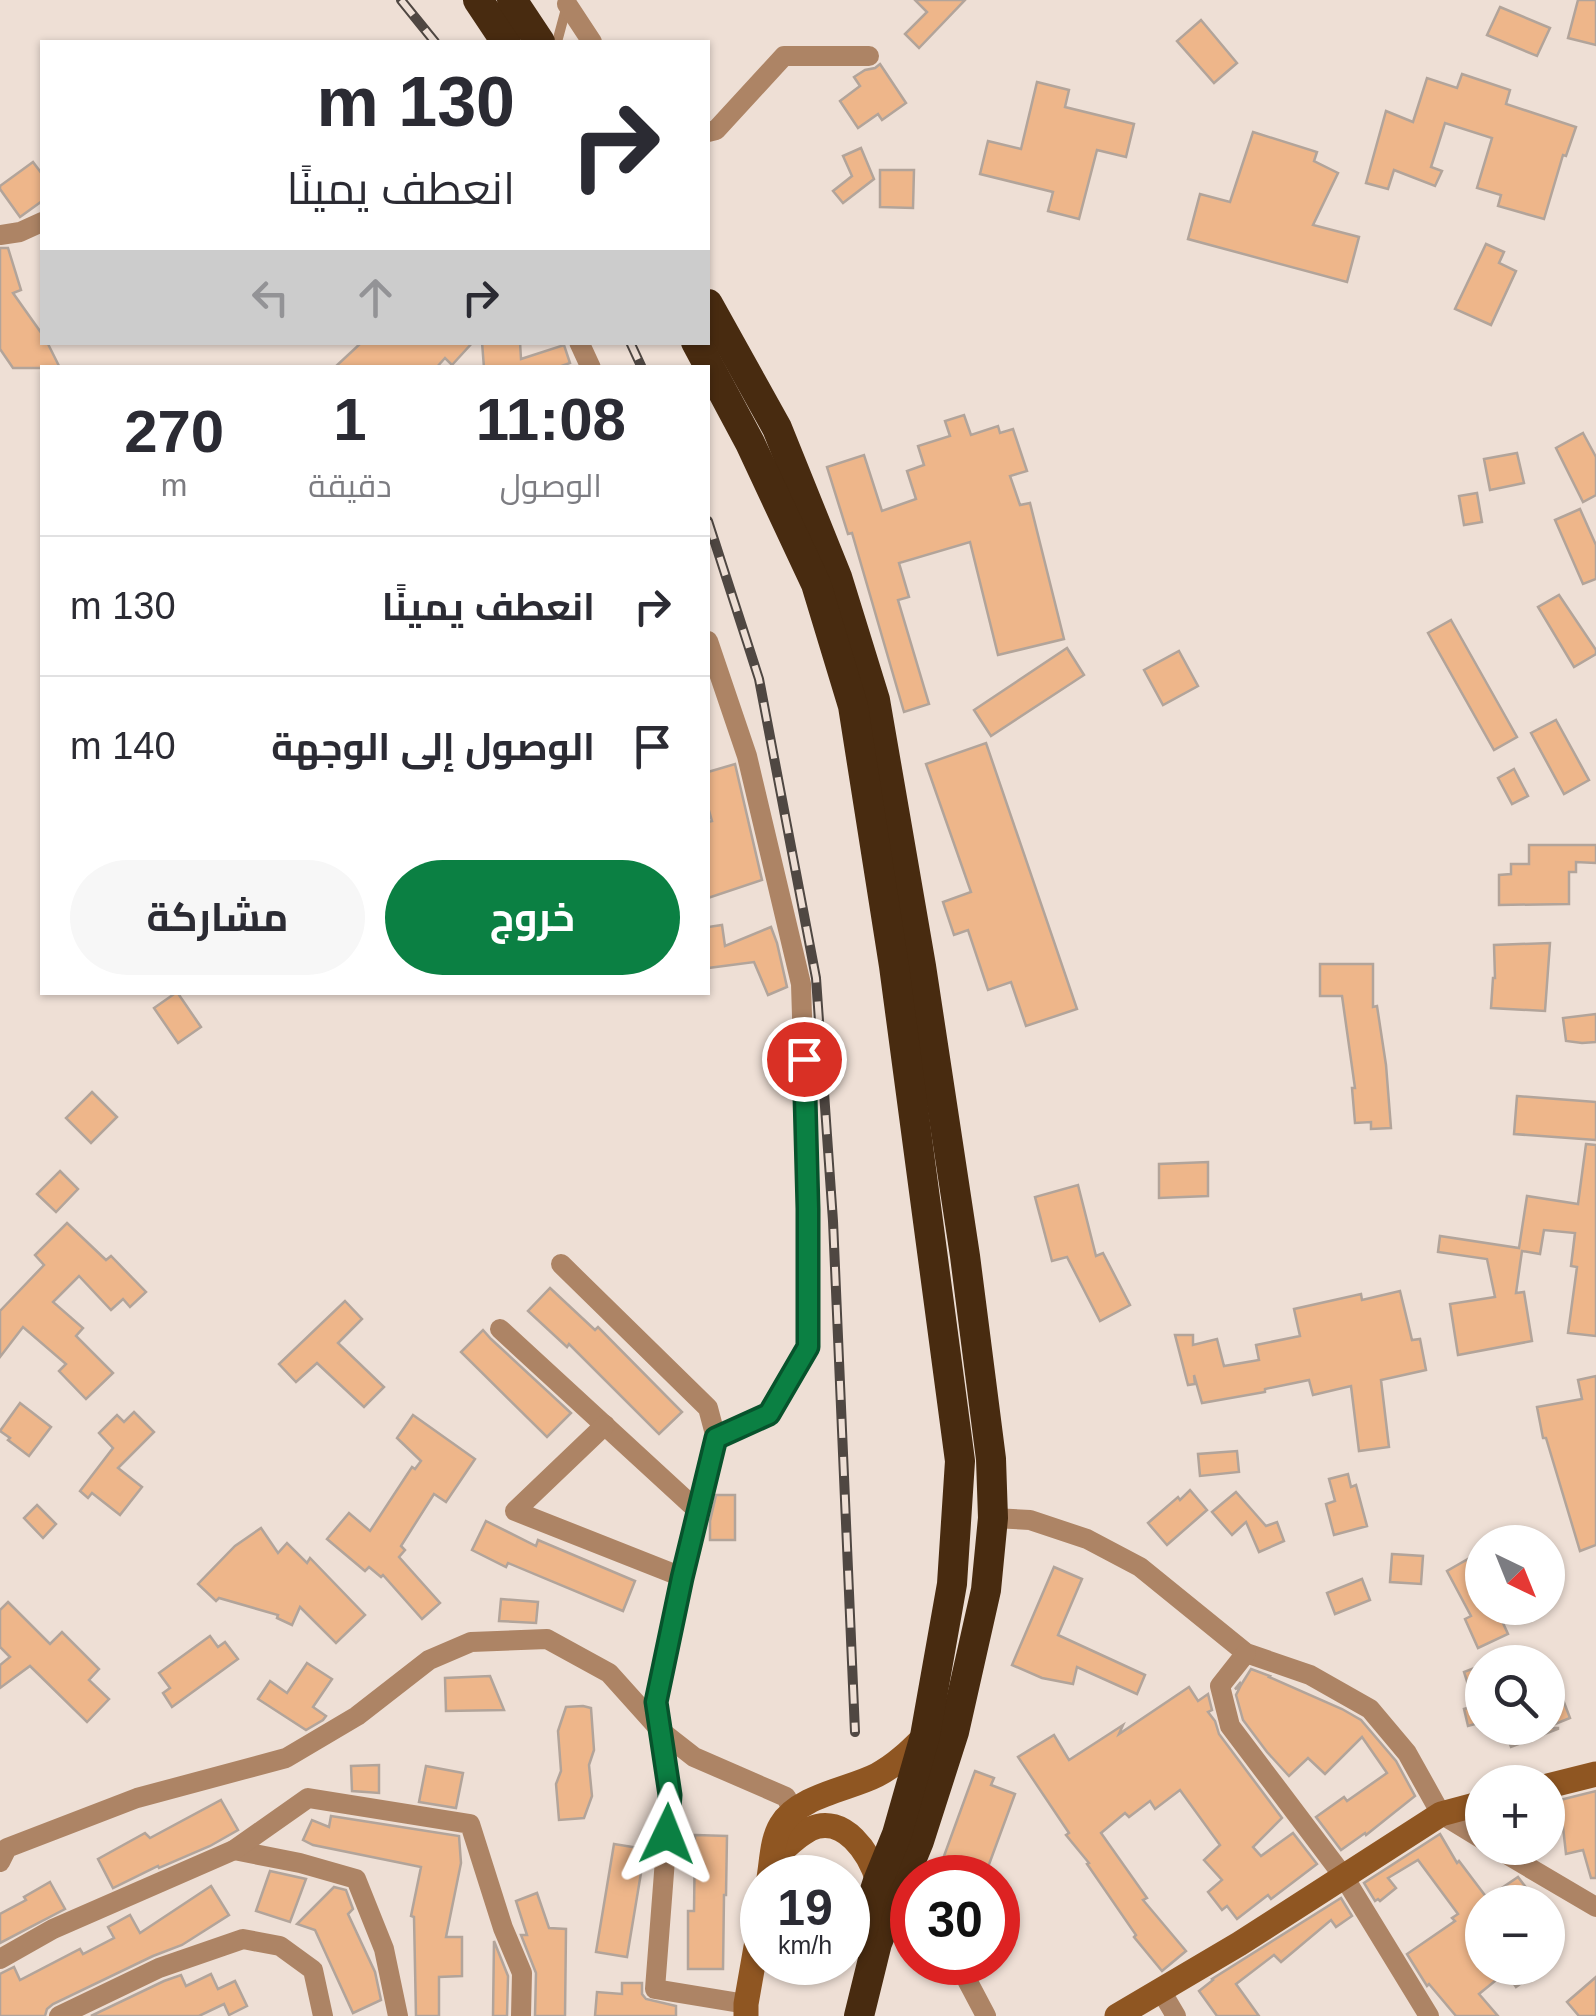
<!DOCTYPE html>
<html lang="ar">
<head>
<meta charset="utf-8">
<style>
  :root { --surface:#fff; --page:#f7f7f7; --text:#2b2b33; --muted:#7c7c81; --line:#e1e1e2; --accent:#0b8043 }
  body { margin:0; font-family:Helvetica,Cairo,sans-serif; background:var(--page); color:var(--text); direction:rtl; height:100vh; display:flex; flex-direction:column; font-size:38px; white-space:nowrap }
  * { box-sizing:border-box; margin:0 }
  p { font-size:32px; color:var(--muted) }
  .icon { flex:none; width:55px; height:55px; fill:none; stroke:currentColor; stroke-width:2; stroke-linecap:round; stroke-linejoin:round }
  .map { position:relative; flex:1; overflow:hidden; direction:ltr }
  .side { position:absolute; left:40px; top:365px; width:670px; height:630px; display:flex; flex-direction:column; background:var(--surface); border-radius:0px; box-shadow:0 2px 8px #0004; direction:rtl }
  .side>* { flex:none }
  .banner { position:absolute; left:40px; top:40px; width:670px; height:305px; border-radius:0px; box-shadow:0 2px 8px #0004; direction:rtl; background:#fff; color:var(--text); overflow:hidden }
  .needle { width:65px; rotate:137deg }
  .tools { position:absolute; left:1465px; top:1525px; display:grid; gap:20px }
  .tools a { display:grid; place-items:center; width:100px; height:100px; border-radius:50%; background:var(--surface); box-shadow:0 2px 8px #0004; font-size:50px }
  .speed { position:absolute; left:740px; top:1855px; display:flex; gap:20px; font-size:50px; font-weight:700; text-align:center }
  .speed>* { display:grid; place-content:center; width:130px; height:130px; border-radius:50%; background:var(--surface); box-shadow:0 2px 8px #0004; line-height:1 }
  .speed small { font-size:25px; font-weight:400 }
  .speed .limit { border:15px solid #d22; background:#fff; color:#111 }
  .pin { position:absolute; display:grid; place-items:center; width:85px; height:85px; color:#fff; margin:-42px; border:5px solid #fff; border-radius:50%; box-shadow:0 2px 10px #0007 }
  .me { position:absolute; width:110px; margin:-55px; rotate:2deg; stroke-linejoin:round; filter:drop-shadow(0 0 8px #0008) }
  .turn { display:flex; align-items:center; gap:35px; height:210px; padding:0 30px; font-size:45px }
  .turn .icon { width:130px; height:130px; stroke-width:2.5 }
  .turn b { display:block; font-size:70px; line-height:85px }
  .lanes { display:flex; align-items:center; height:95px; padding:0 30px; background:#0003; justify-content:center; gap:50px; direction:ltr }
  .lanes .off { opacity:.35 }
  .eta { display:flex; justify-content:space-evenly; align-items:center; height:170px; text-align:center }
  .eta b { font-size:60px; font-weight:700; line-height:70px }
  .action { display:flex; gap:20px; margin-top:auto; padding:20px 30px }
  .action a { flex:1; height:115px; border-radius:60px; background:var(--accent); color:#fff; font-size:40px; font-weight:700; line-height:115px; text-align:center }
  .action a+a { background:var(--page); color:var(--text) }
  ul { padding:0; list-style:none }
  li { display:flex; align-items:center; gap:30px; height:140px; padding:0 30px; border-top:2px solid var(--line) }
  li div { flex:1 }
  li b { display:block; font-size:38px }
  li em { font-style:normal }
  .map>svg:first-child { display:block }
</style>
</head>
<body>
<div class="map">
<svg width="1596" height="2016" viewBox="0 0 1596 2016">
  <rect width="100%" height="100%" fill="#eedfd5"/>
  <g fill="#eeb68a" stroke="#b2a49a" stroke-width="2.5">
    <path d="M915 0H965L919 48 905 34 927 12Z"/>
    <path d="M1578 0H1596V45L1568 38Z"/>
    <path d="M1500 7 1550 28 1537 56 1487 35Z"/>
    <path d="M1201 20 1237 63 1214 83 1177 41Z"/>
    <path d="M880 64 906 103 882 120 878 114 858 128 840 101 860 86 854 77 865 70 875 68Z"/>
    <path d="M1462 74 1510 90 1506 104 1576 127 1566 156 1563 155 1544 219 1498 206 1501 195 1477 188 1492 138 1445 123 1431 167 1442 171 1435 186 1394 170 1388 189 1366 183 1386 111 1413 122 1427 78 1457 88Z"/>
    <path d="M1037 82 1069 90 1065 107 1134 124 1126 157 1097 150 1079 219 1048 211 1053 192 980 174 988 141 1021 149Z"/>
    <path d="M1253 132 1317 152 1314 161 1338 173 1313 225 1359 237 1347 282 1188 239 1200 194 1230 202Z"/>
    <path d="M861 148 874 179 843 203 833 191 852 176 843 156Z"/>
    <path d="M33 162 42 174V201L20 217 0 189V186Z"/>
    <path d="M880 170H914L913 208 880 207Z"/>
    <path d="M1486 244 1504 252 1499 263 1516 271 1491 325 1455 309Z"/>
    <path d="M0 248H8L21 290 13 293 42 334V342H47L60 368H13L0 349Z"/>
    <path d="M362 342H473L452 365 445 358 436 368H334Z"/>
    <path d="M482 342H520L521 359 564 345 570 363 556 368H484Z"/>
    <path d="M964 415 971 435 998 426 1000 433 1013 429 1027 471 1010 476 1020 505 1030 503 1064 639 998 655 970 542 899 563 909 597 898 600 929 704 904 712 852 533 848 534 827 467 864 455 882 511 916 499 907 471 924 465 918 446 950 436 945 421Z"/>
    <path d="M1583 433 1596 457V495L1583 502 1556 448Z"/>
    <path d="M1517 453 1524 483 1490 490 1484 459Z"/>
    <path d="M1477 493 1482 522 1464 525 1459 496Z"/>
    <path d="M1580 509 1596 545V579L1583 584 1555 520Z"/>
    <path d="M1559 595 1596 650V654L1574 667 1538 607Z"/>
    <path d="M1451 620 1517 737 1494 750 1428 633Z"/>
    <path d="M1067 648 1084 675 991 736 974 710Z"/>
    <path d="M1179 651 1198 686 1163 705 1144 670Z"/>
    <path d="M1556 720 1589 780 1564 794 1531 733Z"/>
    <path d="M986 743 1077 1009 1026 1026 1011 982 988 990 968 930 954 935 943 902 971 892 926 764Z"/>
    <path d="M735 764 762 880 708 898V822L712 821 708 807V772Z"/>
    <path d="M1514 769 1528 796 1512 804 1498 778Z"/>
    <path d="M1529 845H1596V863L1576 862V872H1569V904L1499 905V875L1511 874V864H1529Z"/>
    <path d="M722 925 725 946 771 927 777 943 787 987 768 995 754 962 708 968V927Z"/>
    <path d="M1550 943 1545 1011 1491 1008 1493 978H1495L1494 945Z"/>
    <path d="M1320 964H1373V1007L1377 1006 1386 1065 1391 1128 1371 1129V1122L1355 1123 1352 1088H1355L1342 996H1320Z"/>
    <path d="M177 992 201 1027 178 1043 154 1008Z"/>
    <path d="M1596 1014V1042L1582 1043 1566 1041 1563 1018Z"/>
    <path d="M92 1092 117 1117 91 1143 66 1118Z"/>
    <path d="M1517 1096 1596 1102V1140L1514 1134Z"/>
    <path d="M1586 1144 1596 1145V1336L1568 1333 1577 1267 1571 1266 1575 1233 1544 1230 1540 1254 1522 1251 1516 1293 1524 1292 1532 1341 1458 1355 1450 1304 1495 1297 1487 1259 1438 1252 1440 1236 1519 1248 1527 1196 1578 1204Z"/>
    <path d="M1208 1162V1196L1159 1198V1164Z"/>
    <path d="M60 1171 78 1189 56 1212 37 1194Z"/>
    <path d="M1078 1185 1096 1256 1103 1253 1130 1305 1100 1321 1067 1257 1052 1261 1035 1197Z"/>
    <path d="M67 1223 106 1260 111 1256 146 1292 130 1307 123 1299 111 1310 79 1276 53 1302 83 1328 76 1336 113 1373 86 1399 59 1371 66 1364 23 1327 0 1357V1311L44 1265 35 1255Z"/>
    <path d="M550 1288 595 1330 598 1327 682 1412 659 1434 569 1344 567 1347 528 1311Z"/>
    <path d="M1400 1291 1412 1340 1420 1339 1426 1370 1381 1380 1389 1447 1359 1451 1351 1386 1313 1395 1309 1380 1265 1389V1392L1202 1403 1194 1375 1195 1384 1188 1385 1175 1335H1193V1345L1217 1339 1224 1366 1259 1360 1256 1345 1300 1336 1294 1309 1361 1294 1362 1300Z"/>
    <path d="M345 1301 362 1319 338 1343 384 1387 364 1407 317 1363 296 1382 279 1364Z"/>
    <path d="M483 1330 491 1339 571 1413 547 1437 461 1352Z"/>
    <path d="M1596 1376V1545L1580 1551 1546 1438H1543L1537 1407 1582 1399 1578 1380Z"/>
    <path d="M20 1403 51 1427 29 1456 8 1440 10 1438 0 1431Z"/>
    <path d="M134 1412 154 1432 118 1468 142 1487 120 1515 92 1493 88 1498 80 1491 113 1448 99 1433 117 1415 124 1422Z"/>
    <path d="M413 1415 475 1459 446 1502 434 1494 401 1546 405 1550 399 1557 440 1603 422 1619 383 1575 381 1577 369 1567 365 1571 327 1539 349 1513 370 1531 412 1467 415 1469 421 1461 397 1438Z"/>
    <path d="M1237 1451 1239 1472 1200 1476 1198 1454Z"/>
    <path d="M1348 1474 1351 1487 1356 1485 1367 1526 1334 1535 1326 1504 1335 1501 1329 1479Z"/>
    <path d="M1190 1490 1207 1510 1167 1545 1148 1523 1178 1497 1180 1500Z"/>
    <path d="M1236 1492 1266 1526 1277 1522 1284 1541 1259 1552 1246 1522 1232 1535 1212 1512Z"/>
    <path d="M716 1495H735V1540H710V1521Z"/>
    <path d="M37 1505 56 1524 43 1538 24 1518Z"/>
    <path d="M486 1521 536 1546 538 1540 635 1581 623 1611 508 1563 506 1567 472 1550Z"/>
    <path d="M261 1528 278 1553 287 1543 307 1563 310 1558 365 1615 336 1643 300 1607 292 1625 277 1618 278 1615 219 1598 216 1601 198 1584 235 1546Z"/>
    <path d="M1482 1551V1608H1496L1508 1634 1478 1648 1465 1619 1471 1616 1447 1571Z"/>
    <path d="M1392 1554 1423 1556 1421 1584 1390 1582Z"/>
    <path d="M1054 1567 1082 1579 1058 1635 1145 1675 1137 1694 1077 1667 1073 1684 1042 1678 1012 1665Z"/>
    <path d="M1362 1579 1370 1600 1335 1614 1327 1593Z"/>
    <path d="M501 1599 538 1602 536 1623 499 1621Z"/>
    <path d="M8 1602 50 1644 62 1632 99 1669 89 1680 109 1699 87 1722 30 1666 0 1688V1665L10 1657 0 1647V1610Z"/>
    <path d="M210 1636 218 1647 225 1642 238 1659 172 1707 163 1693 170 1688 159 1673Z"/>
    <path d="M307 1663 332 1679 313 1707 326 1716 323 1720 306 1730 258 1699 270 1681 287 1693Z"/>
    <path d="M1549 1663 1570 1718 1548 1727V1664Z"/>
    <path d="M1482 1665V1722L1468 1726 1464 1709 1475 1706 1464 1672Z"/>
    <path d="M1251 1669 1270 1676 1269 1677 1342 1709 1361 1720 1396 1761 1415 1796 1366 1835 1365 1833 1341 1850 1316 1817 1344 1797 1347 1801 1387 1773 1362 1737 1325 1774 1308 1758 1289 1776 1267 1752 1243 1720 1236 1695 1240 1687 1235 1689 1240 1683 1241 1685Z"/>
    <path d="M490 1676 504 1710 446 1711 445 1678Z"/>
    <path d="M1189 1687 1198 1701 1208 1694 1212 1710 1208 1712 1215 1721 1219 1734 1282 1818 1253 1847 1261 1856 1293 1833 1317 1864 1271 1899 1268 1895 1237 1919 1227 1906 1222 1910 1208 1892 1222 1880 1204 1860 1220 1845 1180 1790 1155 1809 1150 1801 1129 1817 1125 1813 1101 1833 1147 1898 1143 1900 1186 1951 1162 1971 1134 1937 1136 1935 1087 1864 1089 1863 1066 1835 1069 1833 1018 1757 1054 1735 1069 1760 1123 1725 1119 1734Z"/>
    <path d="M583 1706 591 1708 594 1750 589 1765 592 1796 584 1818 559 1820 556 1784 561 1771 558 1731 566 1707Z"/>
    <path d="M1504 1728H1558V1729L1511 1747Z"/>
    <path d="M379 1765V1793L352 1791 351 1766Z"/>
    <path d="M426 1766 463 1773 456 1808 419 1802Z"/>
    <path d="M975 1771 994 1778 991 1785 1015 1794 984 1878H936Z"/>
    <path d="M1596 1791V1878H1591L1583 1850 1566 1854 1560 1800Z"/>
    <path d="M221 1800 238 1830 210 1846 159 1868 158 1866 113 1888 98 1859 145 1833 150 1838Z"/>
    <path d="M331 1816 459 1836 461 1863 446 1937H462V1976L439 1977V2016H416L414 1917 411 1916 421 1867 313 1845 303 1840 312 1820 329 1827Z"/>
    <path d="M1440 1834 1457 1863 1459 1861 1487 1898 1518 1877 1537 1902H1482V1968H1543L1516 1987 1506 1972 1479 1994 1498 2016H1456L1429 1984 1427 1986 1407 1954 1455 1921 1452 1918 1458 1914 1418 1860 1388 1878 1396 1888 1380 1901 1378 1899 1375 1901 1364 1883Z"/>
    <path d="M695 1835 727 1836 726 1895H724L723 1969H688V1911H694Z"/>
    <path d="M614 1844 645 1849 627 1957 596 1952Z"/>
    <path d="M270 1871 306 1879 290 1922 256 1911Z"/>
    <path d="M50 1882 65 1909 0 1943V1914L26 1900 24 1897Z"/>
    <path d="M211 1886 229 1915 182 1945 153 1956 53 2004 47 2009 45 2016H0V1974L14 1967 20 1980 80 1949 83 1954 114 1938 108 1927 130 1915 140 1933Z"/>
    <path d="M334 1887 346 1890 353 1909 348 1914 375 1972 381 2000 353 2013 315 1930 297 1924Z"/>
    <path d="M537 1893 549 1928 566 1929 565 2016H535L536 1973 521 1935H527L516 1901Z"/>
    <path d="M1341 1898 1352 1916 1336 1927 1331 1920 1281 1962 1274 1955 1236 1984 1259 2016H1217L1199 1991 1213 1980 1212 1979Z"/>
    <path d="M494 1941 508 1976 507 2016H493Z"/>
    <path d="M211 1974 218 1989 235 1981 247 2006 229 2015 224 2004 199 2016H91L164 1981 181 1975 186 1986Z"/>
    <path d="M1596 1977V2016H1579L1567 2002Z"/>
    <path d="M622 1983H642V1994L646 1999 676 2006V2016H595L597 1992 622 1994Z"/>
  </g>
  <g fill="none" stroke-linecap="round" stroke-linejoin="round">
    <path stroke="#ad8465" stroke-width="10" d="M557 42 567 5"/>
    <g stroke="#ad8465" stroke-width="20">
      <path d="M567 4 592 42"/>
      <path d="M708 132 716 130 784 56H869"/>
      <path d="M0 235 20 232 42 222"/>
      <path d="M579 342 591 368"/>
      <path d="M708 641 747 756 801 984 808 1209 807 1347 769 1414 716 1438"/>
      <path d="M561 1264 708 1408 716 1438 682 1577 656 1702 670 1795 655 1989 746 2004"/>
      <path d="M500 1329 698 1511"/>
      <path d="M605 1425 515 1511 682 1577"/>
      <path d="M993 1518 1030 1520 1087 1539 1140 1567 1246 1653 1310 1675 1370 1709 1407 1753 1441 1814 1482 1839"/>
      <path d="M1246 1653 1220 1686 1230 1726 1344 1877 1429 2016"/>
      <path d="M1496 1848 1596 1907"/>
      <path d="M234 1850 300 1863 356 1879 384 1949 398 2016"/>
      <path d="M0 1862 7 1848 137 1798 286 1758 357 1716 429 1660 471 1642 547 1639 609 1673 662 1732 694 1757 786 1797 798 1821"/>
      <path d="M892 1906 912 1922"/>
      <path d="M0 1959 53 1929 234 1850 308 1798 470 1824 503 1928 522 1973 521 2016"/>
      <path d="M954 1962 967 1980 986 2016"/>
      <path d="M1160 1989 1176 2016"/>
      <path d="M59 2016 159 1968 243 1939 280 1946 313 1970 323 2016"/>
    </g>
    <g stroke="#8f5622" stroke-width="25">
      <path d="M1548 1786 1596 1774"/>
      <path d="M772 1860C783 1850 796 1836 810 1829 844 1813 870 1854 878 1881"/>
      <path d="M769 1878C772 1860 772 1840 781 1825 798 1796 850 1789 877 1775 896 1765 910 1751 925 1736"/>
      <path d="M746 2016V2004L762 1913"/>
      <path d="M1117 2016 1239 1944 1441 1814 1482 1803"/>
    </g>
    <g stroke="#482b10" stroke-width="30">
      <path d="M478 0 506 42"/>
      <path d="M512 0 540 42"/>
      <path d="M708 304 777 428 837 577 875 700 921 966 965 1256 991 1459 993 1518 986 1590 954 1732 919 1841 877 1943 859 2016"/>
      <path d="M696 342 750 443 816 584 853 706 894 966 960 1461 952 1584 925 1736 897 1834 878 1881 862 1930"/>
    </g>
    <g stroke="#4f4742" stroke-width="10">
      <g id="rail">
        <path d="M401 0 435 42"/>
        <path d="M630 342 642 368"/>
        <path d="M708 521 759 679 816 978 833 1221 855 1732"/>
      </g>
    </g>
    <use href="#rail" stroke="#eedfd5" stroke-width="6" stroke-dasharray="19" stroke-linecap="butt"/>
  </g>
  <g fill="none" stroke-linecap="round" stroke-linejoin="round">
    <g stroke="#07532c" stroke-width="25">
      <path id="route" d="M667 1834 670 1795 656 1702 682 1578 716 1438 769 1414 808 1347V1209L804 1059"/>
    </g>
    <use href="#route" stroke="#0b8043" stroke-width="18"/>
  </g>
</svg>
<div class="tools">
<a><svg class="needle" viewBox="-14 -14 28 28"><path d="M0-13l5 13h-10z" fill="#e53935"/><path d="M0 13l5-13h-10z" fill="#7c7c81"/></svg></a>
<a><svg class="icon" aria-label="search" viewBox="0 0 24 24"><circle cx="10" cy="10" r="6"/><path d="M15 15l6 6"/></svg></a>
<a>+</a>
<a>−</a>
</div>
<div class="speed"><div>19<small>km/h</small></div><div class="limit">30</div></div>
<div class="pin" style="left:804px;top:1059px;background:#d93025"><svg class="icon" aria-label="arrive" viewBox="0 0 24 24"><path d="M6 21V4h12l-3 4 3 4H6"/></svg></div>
<svg class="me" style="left:667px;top:1834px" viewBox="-20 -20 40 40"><path d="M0-17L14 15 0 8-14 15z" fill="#0b8043" stroke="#fff" stroke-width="4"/></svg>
<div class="banner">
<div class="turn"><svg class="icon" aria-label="right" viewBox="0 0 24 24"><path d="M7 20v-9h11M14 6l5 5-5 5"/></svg><div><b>130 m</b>انعطف يمينًا</div></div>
<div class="lanes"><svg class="icon off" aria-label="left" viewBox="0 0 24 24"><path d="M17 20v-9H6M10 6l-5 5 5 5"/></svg><svg class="icon off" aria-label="ahead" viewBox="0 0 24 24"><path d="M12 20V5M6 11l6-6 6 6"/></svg><svg class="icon" aria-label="right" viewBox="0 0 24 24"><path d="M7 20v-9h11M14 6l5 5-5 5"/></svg></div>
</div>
<section class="side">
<div class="eta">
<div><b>11:08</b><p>الوصول</p></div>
<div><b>1</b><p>دقيقة</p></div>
<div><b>270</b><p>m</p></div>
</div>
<ul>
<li><svg class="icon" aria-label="right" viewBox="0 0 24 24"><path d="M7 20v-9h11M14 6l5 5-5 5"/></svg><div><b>انعطف يمينًا</b></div><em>130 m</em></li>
<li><svg class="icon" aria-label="arrive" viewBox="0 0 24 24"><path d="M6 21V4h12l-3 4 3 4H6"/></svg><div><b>الوصول إلى الوجهة</b></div><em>140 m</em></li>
</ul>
<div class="action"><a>خروج</a><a>مشاركة</a></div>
</section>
</div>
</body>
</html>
